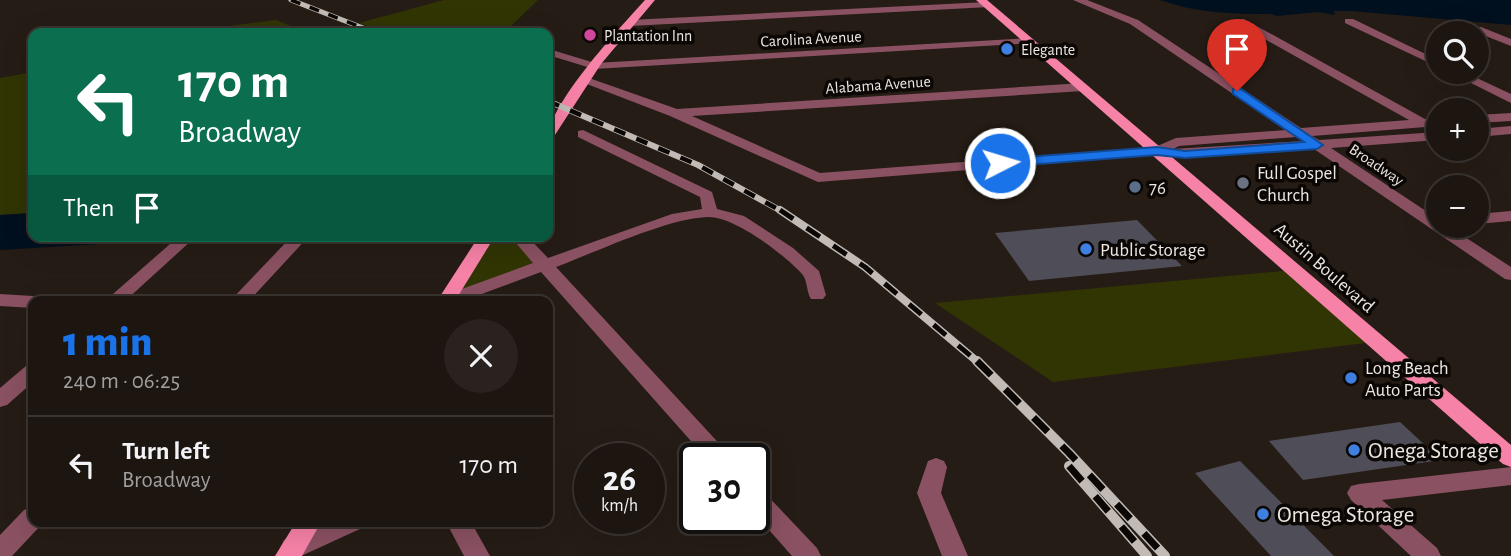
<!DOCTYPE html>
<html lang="en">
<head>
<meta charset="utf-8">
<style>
  :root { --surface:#1c1510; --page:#29221e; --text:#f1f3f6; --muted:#a09f9f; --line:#3a3430; --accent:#1a73e8 }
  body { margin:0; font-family:"Alegreya Sans",sans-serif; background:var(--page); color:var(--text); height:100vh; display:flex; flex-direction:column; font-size:26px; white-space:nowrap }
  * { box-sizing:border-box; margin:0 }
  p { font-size:23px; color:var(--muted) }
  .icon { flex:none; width:38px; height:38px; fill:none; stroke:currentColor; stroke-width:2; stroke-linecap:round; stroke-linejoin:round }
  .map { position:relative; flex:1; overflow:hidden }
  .drawer { position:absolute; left:28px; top:296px; width:525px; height:231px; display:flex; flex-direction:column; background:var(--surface); border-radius:14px; box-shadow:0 7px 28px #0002,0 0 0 2px var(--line) }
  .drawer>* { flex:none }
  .hud { position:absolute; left:28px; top:28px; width:525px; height:214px; border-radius:14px; box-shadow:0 7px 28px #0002,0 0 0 2px var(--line); background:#0b6e4f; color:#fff; overflow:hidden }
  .controls { position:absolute; left:1426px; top:21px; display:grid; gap:14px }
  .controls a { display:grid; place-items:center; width:63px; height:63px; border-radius:50%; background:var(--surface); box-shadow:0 7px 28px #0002,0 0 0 2px var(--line); font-size:35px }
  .speed { position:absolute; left:574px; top:443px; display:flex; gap:14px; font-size:35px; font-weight:700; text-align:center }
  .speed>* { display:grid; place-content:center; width:91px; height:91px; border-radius:50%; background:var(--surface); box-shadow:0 7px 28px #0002,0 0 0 2px var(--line); line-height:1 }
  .speed small { font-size:18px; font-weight:400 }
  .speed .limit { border:4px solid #111; border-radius:10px; background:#fff; color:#111 }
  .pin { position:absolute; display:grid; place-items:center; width:60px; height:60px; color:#fff; margin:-72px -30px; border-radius:50% 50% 50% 0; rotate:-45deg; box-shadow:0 0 7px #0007 }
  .pin .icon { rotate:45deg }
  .me { position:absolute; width:77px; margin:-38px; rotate:85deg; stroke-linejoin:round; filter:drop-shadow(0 0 5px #0008) }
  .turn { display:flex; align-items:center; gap:24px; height:147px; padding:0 35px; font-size:32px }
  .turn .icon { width:91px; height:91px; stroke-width:2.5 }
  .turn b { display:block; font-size:49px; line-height:60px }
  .then { display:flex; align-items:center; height:66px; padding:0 35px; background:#0003; gap:14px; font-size:26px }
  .round { display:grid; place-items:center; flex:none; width:74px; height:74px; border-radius:37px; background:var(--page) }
  .headline { display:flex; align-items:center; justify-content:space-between; height:119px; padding:0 35px }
  h1 { font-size:42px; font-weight:800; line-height:52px; color:var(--accent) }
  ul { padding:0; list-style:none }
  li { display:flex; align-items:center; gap:21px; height:98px; padding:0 35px; border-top:2px solid var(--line) }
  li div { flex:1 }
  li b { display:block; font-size:26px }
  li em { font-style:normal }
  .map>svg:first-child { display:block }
</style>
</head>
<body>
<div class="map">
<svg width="1511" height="556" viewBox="0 0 1511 556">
  <rect width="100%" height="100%" fill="#251c15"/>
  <g fill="#313504">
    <path d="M444 0H538L508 29 499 33H385L359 23Z"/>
    <path d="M276 20 308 33H185L197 30Z"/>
    <path d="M33 72V213L0 215V78Z"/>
    <path d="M490 236H513L539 265 454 294Z"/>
    <path d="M1304 269 1381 341 1053 382 935 303Z"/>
  </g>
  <g fill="#00101f">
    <path d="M1160 0H1511V25L1351 11H1334L1335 15 1318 12 1277 16 1271 14C1233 14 1196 13 1160 0Z"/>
    <path d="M33 213V236H233L0 250V215Z"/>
  </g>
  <g fill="#4f4d58">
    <path d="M1137 220 1182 266 1029 281 995 233Z"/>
    <path d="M1400 422 1441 460 1303 480 1269 441Z"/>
    <path d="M1240 461 1334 556H1271L1195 473Z"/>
  </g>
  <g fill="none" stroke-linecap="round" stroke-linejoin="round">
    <g fill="#8a5162" fill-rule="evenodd">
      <path d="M1073 0H1087L1138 20 1301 128 1409 120 1236 23V19H1244L1425 119 1438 118V126L1312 136 1319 140 1438 132V140L1331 148 1438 219V226H1448L1511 267V280L1505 279 1314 149 1185 158 1157 155 818 182 670 116 579 81 589 78 677 109 1083 83 1089 87 1083 91 692 116 820 173 1155 147 1176 138 1286 130 1130 24ZM1296 137 1303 141 1173 149 1179 146Z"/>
      <path d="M987 2 990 3V7L630 26 625 23 630 20Z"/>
      <path d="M1345 19H1353L1438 60V67L1345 23Z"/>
      <path d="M1473 27H1481L1511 39V46L1473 31Z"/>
      <path d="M1029 38 1033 39V43L594 69 548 55V51L552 50 595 63Z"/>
      <path d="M1449 72H1464L1511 94V103Z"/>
      <path d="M1511 113V121L1477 123V115Z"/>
      <path d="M1511 126V134L1477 137V129Z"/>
      <path d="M583 130 712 192 717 209 744 216 793 248 819 271 826 295 823 299H811C806 291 808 281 802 274 785 255 734 216 708 217 668 218 596 252 556 267L727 452 730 458H706L541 272 463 301H437L440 297 533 263 510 236H527L548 258 672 214 702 209 700 197 578 137V131Z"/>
      <path d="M1511 211V221L1477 224V214Z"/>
      <path d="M292 236H309L249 301H230Z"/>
      <path d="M178 237H190L192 240 125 301H105Z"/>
      <path d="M0 294 33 296 41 301H33V308L0 306Z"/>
      <path d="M33 364V382L7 405 0 407V388L26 366Z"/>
      <path d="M936 458 944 461 947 467 941 493 968 556H942L917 493 928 461Z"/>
      <path d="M1511 467V485L1382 500 1437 548 1441 556H1411L1351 500 1347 493 1351 486 1359 484Z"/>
      <path d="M754 488 762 490 817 548 821 556H792L754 513Z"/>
      <path d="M33 507V522H43L42 524 12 556H0V535L24 510Z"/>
      <path d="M327 522H363L360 529 301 556H284L280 548 284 540Z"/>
      <path d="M446 522H471L490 556H464Z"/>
    </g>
    <g fill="#f782a8" fill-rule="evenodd">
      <path d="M645 0H655L601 64 553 138 548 139C548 104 620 28 645 0Z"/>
      <path d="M976 0H987L1511 445V467L1503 464Z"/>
      <path d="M479 236H495L455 301H437Z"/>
      <path d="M296 522H321L302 556H275Z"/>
    </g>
    <g stroke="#c1bab5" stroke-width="5">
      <path id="rail-far3" d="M291 0 376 33"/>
    </g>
    <g stroke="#c1bab5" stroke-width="6">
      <path id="rail-far2" d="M548 101 698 165 783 212"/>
    </g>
    <g stroke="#c1bab5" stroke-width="8">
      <path id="rail-far1" d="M780 210 865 267 979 363"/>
    </g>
    <g stroke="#c1bab5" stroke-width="10">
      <g id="rail">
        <path d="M977 361 1069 453 1165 556"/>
        <path d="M1069 466 1147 556"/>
      </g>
    </g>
    <use href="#rail-far3" stroke="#0b0705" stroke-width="3.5" stroke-dasharray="10" stroke-linecap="butt"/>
    <use href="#rail-far2" stroke="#0b0705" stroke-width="4.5" stroke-dasharray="12" stroke-linecap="butt"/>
    <use href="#rail-far1" stroke="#0b0705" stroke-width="5" stroke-dasharray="16" stroke-linecap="butt"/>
    <use href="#rail" stroke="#0b0705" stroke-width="7" stroke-dasharray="20" stroke-linecap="butt"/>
  </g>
  <path fill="#1a73e8" stroke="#114b97" stroke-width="2" d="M1233 89H1241L1323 145 1317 149 1185 158 1157 155 1000 167 994 163 1000 159 1157 147 1185 151 1304 142 1233 94Z"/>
  <circle fill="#d1479c" stroke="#0b0705" stroke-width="2.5" cx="590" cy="35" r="7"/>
  <g fill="#3f7fe0" stroke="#0b0705" stroke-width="2.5">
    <circle cx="1007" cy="49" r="7"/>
    <circle cx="1086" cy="249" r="7"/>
    <circle cx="1351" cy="378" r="7"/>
    <circle cx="1354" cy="450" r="7"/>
    <circle cx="1263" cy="514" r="7"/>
  </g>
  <circle fill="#6b7280" stroke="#0b0705" stroke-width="2.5" cx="1243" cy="183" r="7"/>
  <circle fill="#5c6f8a" stroke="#0b0705" stroke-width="2.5" cx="1135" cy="187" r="7"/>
  <g text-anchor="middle" stroke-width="7" stroke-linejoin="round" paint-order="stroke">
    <g font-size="16" fill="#ede7e2" stroke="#0b0705" text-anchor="start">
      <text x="604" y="41">Plantation Inn</text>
      <text x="1021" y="55">Elegante</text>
    </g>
    <g font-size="16" fill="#ede7e2" stroke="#0b0705">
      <text transform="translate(811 38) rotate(-3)" y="6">Carolina Avenue</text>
      <text transform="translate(878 84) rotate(-4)" y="6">Alabama Avenue</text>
      <text transform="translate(1377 164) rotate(34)" y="6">Broadway</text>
    </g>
    <g font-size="19" fill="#ede7e2" stroke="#0b0705" text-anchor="start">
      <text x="1257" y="179">Full Gospel<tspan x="1257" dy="22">Church</tspan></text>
      <text x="1149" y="194">76</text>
      <text x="1100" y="256">Public Storage</text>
      <text x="1365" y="374">Long Beach<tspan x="1365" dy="22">Auto Parts</tspan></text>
    </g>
    <g font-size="19" fill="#ede7e2" stroke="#0b0705">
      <text transform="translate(1325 267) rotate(41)" y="7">Austin Boulevard</text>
    </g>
    <g font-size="23" fill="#ede7e2" stroke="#0b0705" text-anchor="start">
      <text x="1368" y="458">Onega Storage</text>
      <text x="1277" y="522">Omega Storage</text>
    </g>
  </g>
</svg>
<div class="controls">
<a><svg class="icon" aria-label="search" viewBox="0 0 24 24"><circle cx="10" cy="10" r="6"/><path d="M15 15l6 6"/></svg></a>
<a>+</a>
<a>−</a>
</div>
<div class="speed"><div>26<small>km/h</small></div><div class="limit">30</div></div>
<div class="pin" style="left:1237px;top:91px;background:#d93025"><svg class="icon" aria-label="arrive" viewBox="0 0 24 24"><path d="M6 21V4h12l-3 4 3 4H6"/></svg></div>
<svg class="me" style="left:1000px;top:163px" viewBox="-20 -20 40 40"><circle r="17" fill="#1a73e8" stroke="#fff" stroke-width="3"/><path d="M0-11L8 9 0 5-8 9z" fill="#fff"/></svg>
<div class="hud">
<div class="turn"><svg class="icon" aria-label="left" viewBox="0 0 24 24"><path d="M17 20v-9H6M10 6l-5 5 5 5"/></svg><div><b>170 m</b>Broadway</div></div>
<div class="then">Then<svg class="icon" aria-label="arrive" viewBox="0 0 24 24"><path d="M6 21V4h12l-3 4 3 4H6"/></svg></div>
</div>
<section class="drawer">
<div class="headline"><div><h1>1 min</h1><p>240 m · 06:25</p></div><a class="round"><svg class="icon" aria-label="close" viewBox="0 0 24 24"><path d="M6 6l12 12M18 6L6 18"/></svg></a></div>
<ul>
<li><svg class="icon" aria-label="left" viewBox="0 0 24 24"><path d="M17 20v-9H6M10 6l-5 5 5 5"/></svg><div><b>Turn left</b><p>Broadway</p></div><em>170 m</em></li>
</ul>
</section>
</div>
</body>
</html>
